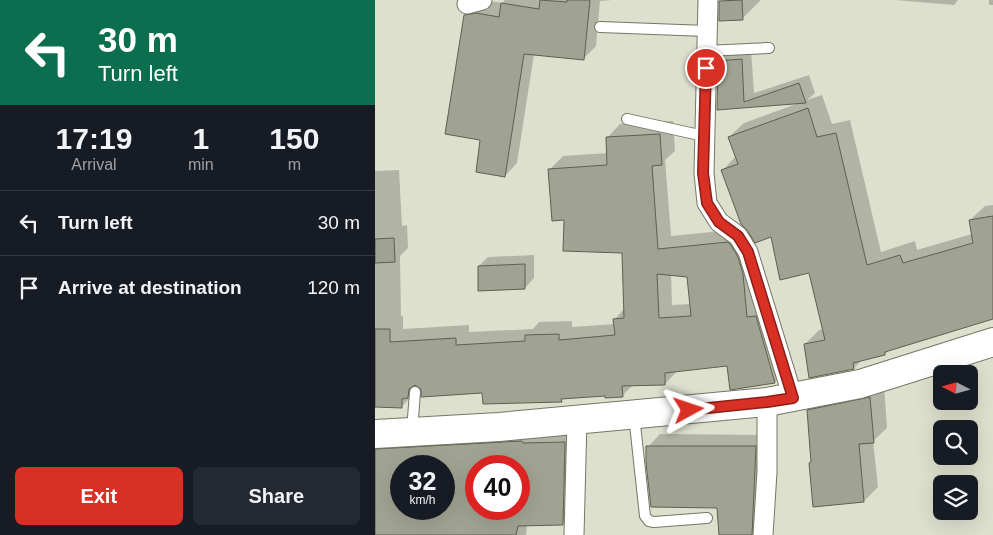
<!DOCTYPE html>
<html lang="en">
<head>
<meta charset="utf-8">
<style>
  :root { --surface:#171b24; --page:#242831; --text:#f1f3f6; --muted:#9ea1a6; --line:#363941; --accent:#d93025 }
  body { margin:0; font-family:Helvetica,sans-serif; background:var(--page); color:var(--text); height:100vh; display:flex; flex-direction:column; font-size:19px; white-space:nowrap }
  * { box-sizing:border-box; margin:0 }
  p { font-size:16px; color:var(--muted) }
  .icon { flex:none; width:28px; height:28px; fill:none; stroke:currentColor; stroke-width:2; stroke-linecap:round; stroke-linejoin:round }
  .map { position:relative; flex:1; overflow:hidden }
  .drawer { display:flex; flex-direction:column; background:var(--surface); width:375px }
  .drawer>* { flex:none }
  .top-card { background:#0b6e4f; color:#fff; overflow:hidden }
  .needle { width:32px; rotate:276deg }
  .controls { position:absolute; left:558px; top:365px; display:grid; gap:10px }
  .controls a { display:grid; place-items:center; width:45px; height:45px; border-radius:8px; background:var(--surface); box-shadow:0 5px 20px #0002; font-size:25px }
  .speed { position:absolute; left:15px; top:455px; display:flex; gap:10px; font-size:25px; font-weight:700; text-align:center }
  .speed>* { display:grid; place-content:center; width:65px; height:65px; border-radius:50%; background:var(--surface); box-shadow:0 5px 20px #0002; line-height:1 }
  .speed small { font-size:12px; font-weight:400 }
  .speed .limit { border:8px solid #d22; background:#fff; color:#111 }
  .pin { position:absolute; display:grid; place-items:center; width:42px; height:42px; color:#fff; margin:-21px; border:2px solid #fff; border-radius:50%; box-shadow:0 1px 5px #0007 }
  .me { position:absolute; width:55px; margin:-28px; rotate:85deg; stroke-linejoin:round; filter:drop-shadow(0 0 4px #0008) }
  .turn { display:flex; align-items:center; gap:18px; height:105px; padding:0 15px; font-size:22px }
  .turn .icon { width:65px; height:65px; stroke-width:2.5 }
  .turn b { display:block; font-size:35px; line-height:42px }
  .eta { display:flex; justify-content:space-evenly; align-items:center; height:85px; text-align:center }
  .eta b { font-size:30px; font-weight:700; line-height:35px }
  .button { display:flex; gap:10px; margin-top:auto; padding:10px 15px }
  .button a { flex:1; height:58px; border-radius:8px; background:var(--accent); color:#fff; font-size:20px; font-weight:700; line-height:58px; text-align:center }
  .button a+a { background:var(--page); color:var(--text) }
  ul { padding:0; list-style:none }
  li { display:flex; align-items:center; gap:15px; height:65px; padding:0 15px; border-top:1px solid var(--line) }
  li div { flex:1 }
  li b { display:block; font-size:19px }
  li em { font-style:normal }
  main { display:flex; flex:1; min-height:0 }
  .map>svg:first-child { display:block }
</style>
</head>
<body>
<main>
<section class="drawer">
<div class="top-card">
<div class="turn"><svg class="icon" aria-label="left" viewBox="0 0 24 24"><path d="M17 20v-9H6M10 6l-5 5 5 5"/></svg><div><b>30 m</b>Turn left</div></div>
</div>
<div class="eta">
<div><b>17:19</b><p>Arrival</p></div>
<div><b>1</b><p>min</p></div>
<div><b>150</b><p>m</p></div>
</div>
<ul>
<li><svg class="icon" aria-label="left" viewBox="0 0 24 24"><path d="M17 20v-9H6M10 6l-5 5 5 5"/></svg><div><b>Turn left</b></div><em>30 m</em></li>
<li><svg class="icon" aria-label="arrive" viewBox="0 0 24 24"><path d="M6 21V4h12l-3 4 3 4H6"/></svg><div><b>Arrive at destination</b></div><em>120 m</em></li>
</ul>
<div class="button"><a>Exit</a><a>Share</a></div>
</section>
<div class="map">
<svg width="618" height="535" viewBox="0 0 618 535">
  <rect width="100%" height="100%" fill="#dee0ce"/>
  <g fill="#0003" fill-rule="evenodd">
    <path d="M130 0H237L225 1 221 46 208 59 159 54 142 163 130 176 107 139 90 15 102 3 114 1 127 3Z"/>
    <path d="M347 0H385V1L368 18 345 2Z"/>
    <path d="M520 0H583L579 5Z"/>
    <rect x="614" y="0" width="4" height="5"/>
    <path d="M376 50 379 93 434 75 440 93 432 100 447 95 457 124 475 120 506 252 540 241 542 250 597 234 595 220 610 206 618 205V318L515 349 510 354 487 360 479 368 430 344 444 330 448 329 435 272 397 235 348 170 361 156 354 137 369 123 424 103 343 108 344 62 354 52Z"/>
    <path d="M298 121 300 151 290 160 296 236 366 229 413 368 400 382 353 365 303 370 290 384H259L248 395H231L189 398 186 400 109 392 47 388 43 386 40 389V393L27 406H0V171L24 170 27 226 32 225 33 248 25 256 26 316H28V329L94 325V332L158 329 164 322 197 321V327L240 324V319L250 308 248 252 191 218 175 169 188 156 233 153 232 138 245 124ZM296 274 313 276 316 304 297 305Z"/>
    <path d="M159 255V278L150 288 104 266 113 257Z"/>
    <path d="M509 384 512 428 498 441 503 487 489 501 435 463 437 461 433 411 447 397Z"/>
    <path d="M0 430H202L200 512 187 524 152 525 151 535H0ZM26 466H69V509H26ZM101 466H144V509H101Z"/>
    <path d="M285 434 392 435 394 535H345L343 507 273 447Z"/>
  </g>
  <g fill="#a1a392" stroke="#5e5f50" fill-rule="evenodd">
    <path d="M165 0 192 2V0H215L209 60 149 54 130 177 101 172 105 140 70 134 89 15 101 13 124 17 126 3 164 9Z"/>
    <path d="M367 0 368 20 344 21V1Z"/>
    <path d="M367 59 369 102 424 83 431 103 342 110 343 61Z"/>
    <path d="M433 108 442 137 461 133 492 265 525 255 528 263 598 243 594 220 618 216V319L510 352V355L478 363 479 369 434 378 429 344 450 340 434 273 405 280 396 237 380 243 372 230 366 224 346 170 363 164 353 137Z"/>
    <path d="M285 134 287 165 277 166 283 249 353 242 355 244 363 257 368 274 372 317 381 316 400 383 355 390 352 366 290 373V385L247 386 248 397 230 398V396L186 399 187 402 108 404 107 393 46 397V389L40 385 34 389 33 398 27 399V408L0 407V329H15V342L81 338V345L150 341V335L184 334V340L240 335 238 319 249 318 247 253 188 251 189 220 177 221 173 169 232 165 231 137ZM282 274 312 277 316 316 284 318Z"/>
    <path d="M19 238 20 262 0 263V239Z"/>
    <path d="M150 264V289L103 291V266Z"/>
    <path d="M495 397 499 443 484 444 489 502 438 507 434 463 436 462 432 410Z"/>
    <path d="M147 441 148 443 190 442 188 525 143 526 141 535H0V449ZM26 466H69V509H26ZM101 466H144V509H101Z"/>
    <path d="M271 446H381L377 535H344L342 508 276 507 271 463Z"/>
  </g>
  <g fill="none" stroke-linecap="round" stroke-linejoin="round">
    <g stroke="#747666" stroke-width="12">
      <g id="lane">
        <path d="M225 27 332 31"/>
        <path d="M331 51 394 48"/>
        <path d="M252 119 329 136"/>
        <path d="M259 415 270 516 274 521 279 522 332 518"/>
        <path d="M37 431 40 392"/>
      </g>
    </g>
    <g stroke="#747666" stroke-width="21">
      <g id="street">
        <path d="M333 0 329 173 332 203 344 222 363 236 373 252 418 398"/>
        <path d="M92 4 107 0"/>
        <path d="M199 535 202 420"/>
        <path d="M388 535 392 472V402"/>
      </g>
    </g>
    <g stroke="#747666" stroke-width="30">
      <path id="secondary" d="M0 434 124 427 392 402 485 384 618 342"/>
    </g>
    <use href="#lane" stroke="#fff" stroke-width="10"/>
    <use href="#street" stroke="#fff" stroke-width="19"/>
    <use href="#secondary" stroke="#fff" stroke-width="28"/>
  </g>
  <g fill="none" stroke-linecap="round" stroke-linejoin="round">
    <g stroke="#8d1f18" stroke-width="12">
      <path id="route" d="M314 410 392 402 418 398 373 252 363 236 344 222 332 203 328 173 331 68"/>
    </g>
    <use href="#route" stroke="#d93025" stroke-width="9"/>
  </g>
</svg>
<div class="controls">
<a><svg class="needle" viewBox="-14 -14 28 28"><path d="M0-13l5 13h-10z" fill="#e53935"/><path d="M0 13l5-13h-10z" fill="#9ea1a6"/></svg></a>
<a><svg class="icon" aria-label="search" viewBox="0 0 24 24"><circle cx="10" cy="10" r="6"/><path d="M15 15l6 6"/></svg></a>
<a><svg class="icon" aria-label="layers" viewBox="0 0 24 24"><path d="M12 4l9 5-9 5-9-5zM3 14l9 5 9-5"/></svg></a>
</div>
<div class="speed"><div>32<small>km/h</small></div><div class="limit">40</div></div>
<div class="pin" style="left:331px;top:68px;background:#d93025"><svg class="icon" aria-label="arrive" viewBox="0 0 24 24"><path d="M6 21V4h12l-3 4 3 4H6"/></svg></div>
<svg class="me" style="left:314px;top:410px" viewBox="-20 -20 40 40"><path d="M0-17L14 15 0 8-14 15z" fill="#d93025" stroke="#fff" stroke-width="4"/></svg>
</div>
</main>
</body>
</html>
